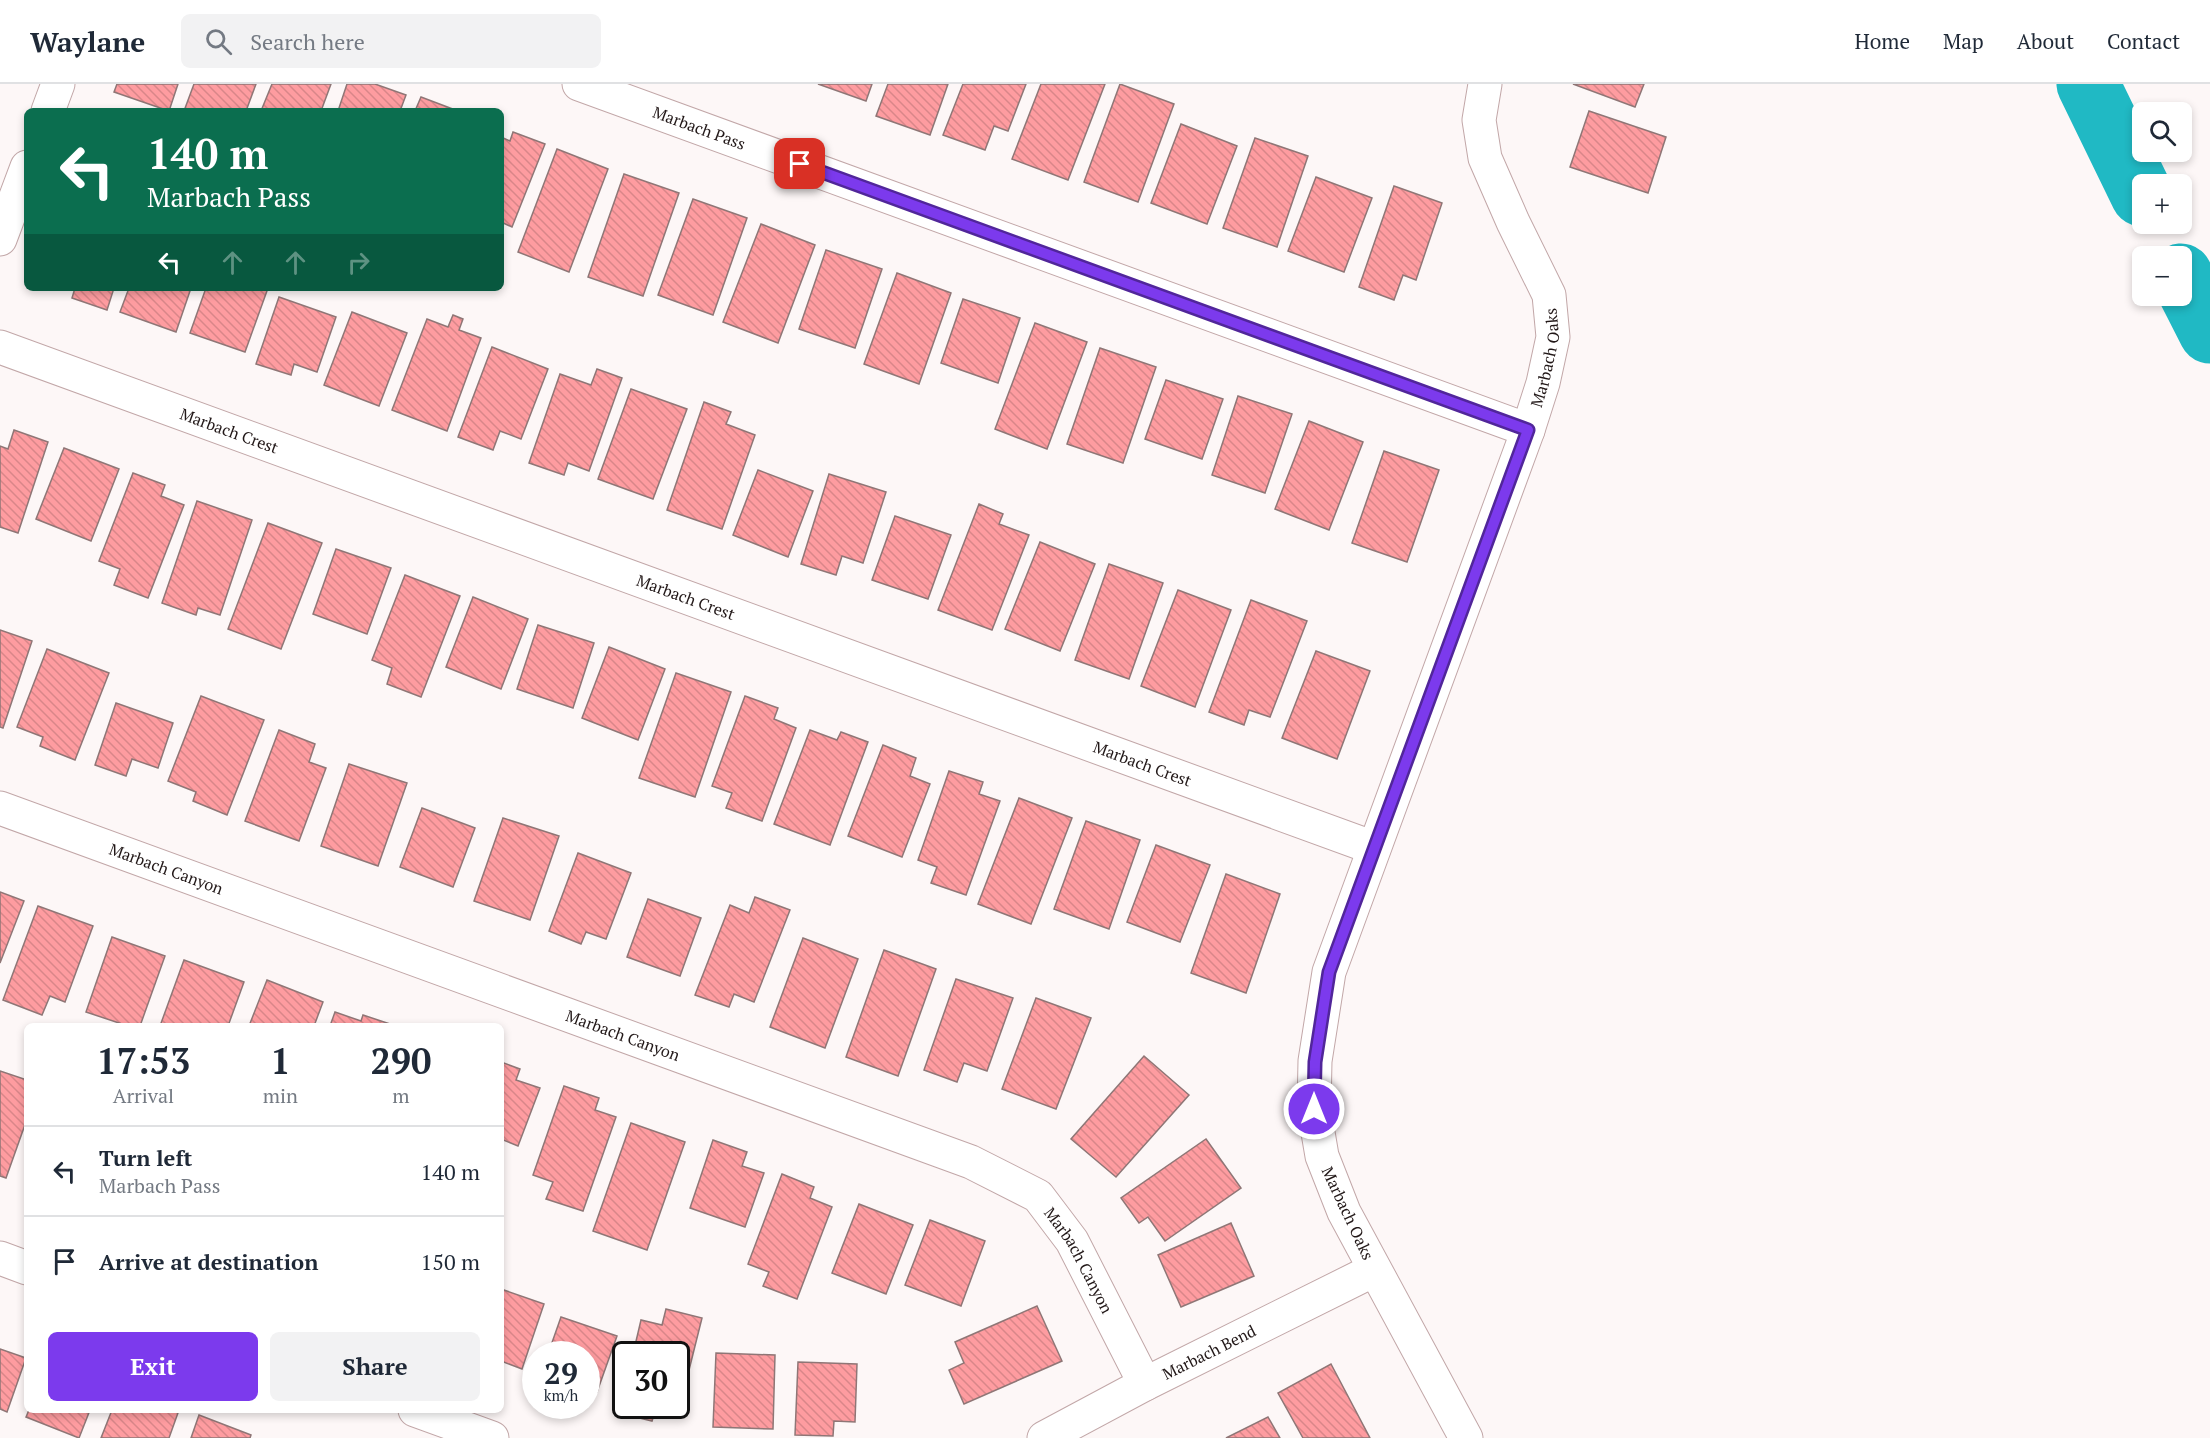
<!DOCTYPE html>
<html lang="en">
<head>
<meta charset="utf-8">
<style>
  :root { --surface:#fff; --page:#f2f2f3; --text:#1f2937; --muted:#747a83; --line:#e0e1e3; --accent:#7c3aed }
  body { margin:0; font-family:"PT Serif",serif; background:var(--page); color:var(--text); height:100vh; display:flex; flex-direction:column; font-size:22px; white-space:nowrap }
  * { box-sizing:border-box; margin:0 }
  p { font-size:20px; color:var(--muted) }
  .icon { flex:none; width:33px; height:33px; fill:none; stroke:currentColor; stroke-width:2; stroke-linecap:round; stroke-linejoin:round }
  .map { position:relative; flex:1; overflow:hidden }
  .sheet { position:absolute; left:24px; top:939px; width:480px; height:390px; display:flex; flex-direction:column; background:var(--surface); border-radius:9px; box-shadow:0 3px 9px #0003 }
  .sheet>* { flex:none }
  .guide { position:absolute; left:24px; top:24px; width:480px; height:183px; border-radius:9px; box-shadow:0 3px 9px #0003; background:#0b6e4f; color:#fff; overflow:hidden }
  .tools { position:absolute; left:2132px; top:18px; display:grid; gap:12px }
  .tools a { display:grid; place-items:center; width:60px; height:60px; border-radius:9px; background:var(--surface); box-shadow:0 3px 9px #0003; font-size:30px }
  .speed { position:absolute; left:522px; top:1257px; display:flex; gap:12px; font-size:30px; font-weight:700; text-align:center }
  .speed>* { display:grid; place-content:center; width:78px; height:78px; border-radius:50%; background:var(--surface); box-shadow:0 3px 9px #0003; line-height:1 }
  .speed small { font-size:15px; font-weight:400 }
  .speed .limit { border:3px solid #111; border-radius:9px; background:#fff; color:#111 }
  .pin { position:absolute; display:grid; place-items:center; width:51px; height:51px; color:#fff; margin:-26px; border-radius:12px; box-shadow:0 3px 9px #0006 }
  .me { position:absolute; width:66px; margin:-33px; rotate:0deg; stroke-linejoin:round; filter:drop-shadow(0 0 4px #0008) }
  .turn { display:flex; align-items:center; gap:21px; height:126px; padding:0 24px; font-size:27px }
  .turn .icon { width:78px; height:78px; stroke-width:2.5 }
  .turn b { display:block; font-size:42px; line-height:51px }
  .lanes { display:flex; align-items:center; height:57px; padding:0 24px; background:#0003; justify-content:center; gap:30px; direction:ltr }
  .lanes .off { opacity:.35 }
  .eta { display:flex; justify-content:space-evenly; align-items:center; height:102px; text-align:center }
  .eta b { font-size:36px; font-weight:700; line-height:42px }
  .action { display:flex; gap:12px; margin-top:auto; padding:12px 24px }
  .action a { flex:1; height:69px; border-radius:9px; background:var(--accent); color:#fff; font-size:24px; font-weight:700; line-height:69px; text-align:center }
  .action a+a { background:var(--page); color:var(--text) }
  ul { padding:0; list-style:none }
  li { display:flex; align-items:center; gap:18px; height:90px; padding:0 24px; border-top:2px solid var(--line) }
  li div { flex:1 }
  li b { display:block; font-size:22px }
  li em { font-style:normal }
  header { display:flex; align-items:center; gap:36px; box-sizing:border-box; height:84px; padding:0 30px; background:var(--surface); border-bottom:2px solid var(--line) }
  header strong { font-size:28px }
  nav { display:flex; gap:33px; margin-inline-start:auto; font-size:21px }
  .search { width:420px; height:54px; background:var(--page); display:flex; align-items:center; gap:15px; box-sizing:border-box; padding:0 21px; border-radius:9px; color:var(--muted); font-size:22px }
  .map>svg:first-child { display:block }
</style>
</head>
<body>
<header>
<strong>Waylane</strong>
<div class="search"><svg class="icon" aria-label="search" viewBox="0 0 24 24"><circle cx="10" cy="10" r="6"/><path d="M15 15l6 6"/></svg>Search here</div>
<nav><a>Home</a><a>Map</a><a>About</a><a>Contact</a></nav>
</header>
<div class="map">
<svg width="2210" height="1354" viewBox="0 0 2210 1354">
  <defs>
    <pattern id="building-back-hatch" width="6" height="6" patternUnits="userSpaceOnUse" patternTransform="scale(1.5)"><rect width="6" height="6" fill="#fe9ca0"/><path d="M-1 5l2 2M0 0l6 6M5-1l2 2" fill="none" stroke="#d98689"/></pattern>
  </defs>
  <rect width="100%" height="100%" fill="#fdf7f7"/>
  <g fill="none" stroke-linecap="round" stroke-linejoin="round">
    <g stroke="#20b9c4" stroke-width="63">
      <path d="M2088 0 2142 111"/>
      <path d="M2181 191 2210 248"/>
    </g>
  </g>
  <g fill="url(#building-back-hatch)" stroke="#8f7676" stroke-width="1.5">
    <path d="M117 0H178L169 27 114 8Z"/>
    <path d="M194 0H256L246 27H184Z"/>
    <path d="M272 0H331L321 27H261Z"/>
    <path d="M347 0H375L406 11 400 27H338Z"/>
    <path d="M818 0H872L866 17Z"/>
    <path d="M888 0H948L930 51 876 32Z"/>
    <path d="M963 0H1026L1008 47 994 42 985 66 943 51Z"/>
    <path d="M1041 0H1105L1068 96 1012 75Z"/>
    <path d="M1120 0 1174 20 1138 118 1084 98Z"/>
    <path d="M1573 0H1644L1635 23Z"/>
    <path d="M421 13 458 27H415Z"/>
    <path d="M1589 27 1666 53 1648 109 1570 83Z"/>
    <path d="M1181 40 1237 62 1207 140 1151 119Z"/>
    <path d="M513 48 545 60 512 143 501 138V53L510 57Z"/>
    <path d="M1255 54 1308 72 1277 163 1223 144Z"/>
    <path d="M557 65 608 85 569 188 518 168Z"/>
    <path d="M624 90 679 109 643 212 588 193Z"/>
    <path d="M1316 93 1372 114 1344 188 1288 167Z"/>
    <path d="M1394 102 1442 119 1416 196 1403 191 1394 216 1359 203Z"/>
    <path d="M693 115 747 134 713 231 658 211Z"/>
    <path d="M761 140 815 161 778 259 723 238Z"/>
    <path d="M826 166 882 185 855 264 799 245Z"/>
    <path d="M897 189 951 209 919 300 864 280Z"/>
    <path d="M75 204H114L107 226 72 214Z"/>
    <path d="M129 204H191L176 248 120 228Z"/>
    <path d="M206 204H268L245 268 190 249Z"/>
    <path d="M279 213 336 233 317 288 294 280 291 291 256 280Z"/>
    <path d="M963 215 1020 234 998 299 941 279Z"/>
    <path d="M352 228 407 249 379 322 324 301Z"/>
    <path d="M453 231 463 235 459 246 481 254 447 347 392 326 427 235 448 243Z"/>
    <path d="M1035 239 1087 258 1047 365 995 345Z"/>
    <path d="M492 263 548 285 521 355 500 347 493 366 458 353Z"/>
    <path d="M1100 264 1156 283 1123 379 1067 360Z"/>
    <path d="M597 285 622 294 589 387 568 379 564 391 529 379 560 290 591 301Z"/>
    <path d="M1166 296 1223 315 1202 375 1145 355Z"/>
    <path d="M631 305 687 325 653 415 598 395Z"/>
    <path d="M1238 312 1292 330 1265 409 1212 391Z"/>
    <path d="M704 318 731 328 726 340 755 351 722 445 667 426Z"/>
    <path d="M1309 337 1363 358 1329 446 1275 425Z"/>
    <path d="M14 346 48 358 18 449 0 443V362L8 365Z"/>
    <path d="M64 364 119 385 91 457 36 435Z"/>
    <path d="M1384 367 1439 386 1407 478 1352 459Z"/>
    <path d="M758 386 813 407 788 473 733 451Z"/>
    <path d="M133 389 165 401 161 412 184 421 148 514 114 501 120 485 99 477Z"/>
    <path d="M829 390 886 408 863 479 842 472 836 491 801 480Z"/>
    <path d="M197 417 252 436 220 531 198 524 196 531 162 519Z"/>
    <path d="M979 420 1003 430 999 440 1029 451 992 546 938 526Z"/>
    <path d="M895 432 951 451 928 515 872 496Z"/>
    <path d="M268 439 322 459 281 565 228 545Z"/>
    <path d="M1040 458 1095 480 1060 567 1005 545Z"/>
    <path d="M336 465 391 484 367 550 313 530Z"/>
    <path d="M1109 480 1163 499 1129 595 1075 576Z"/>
    <path d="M405 491 460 512 421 613 387 600 392 584 372 576Z"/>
    <path d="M1178 506 1231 526 1195 623 1141 602Z"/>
    <path d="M473 513 528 535 501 605 446 583Z"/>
    <path d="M1251 516 1307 537 1270 633 1249 626 1244 641 1209 628Z"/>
    <path d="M538 541 594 559 573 624 517 605Z"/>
    <path d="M0 546 32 557 3 644 0 643Z"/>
    <path d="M609 563 665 585 638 656 582 634Z"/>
    <path d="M47 565 109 589 75 676 40 662 43 653 17 643Z"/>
    <path d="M1316 567 1370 587 1337 675 1282 654Z"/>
    <path d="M676 589 731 608 695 713 639 694Z"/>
    <path d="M201 612 264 636 227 731 193 717 196 708 168 697Z"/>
    <path d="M745 612 778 624 774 635 796 644 762 737 726 724 732 709 712 702Z"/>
    <path d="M116 619 173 639 158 684 132 675 126 692 95 681Z"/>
    <path d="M279 646 315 660 309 678 326 684 299 757 245 737Z"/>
    <path d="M810 646 837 656 841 648 868 658 830 761 774 740Z"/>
    <path d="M883 661 916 674 910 692 930 700 902 773 848 752Z"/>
    <path d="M349 680 407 699 378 782 321 762Z"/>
    <path d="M949 687 983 698 979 710 1000 717 966 811 931 799 937 783 918 776Z"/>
    <path d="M1019 714 1072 734 1031 840 978 820Z"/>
    <path d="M422 724 475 744 453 803 400 783Z"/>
    <path d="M503 734 559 752 530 836 474 817Z"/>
    <path d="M1086 737 1140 756 1109 845 1054 825Z"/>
    <path d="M1156 761 1210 781 1180 858 1127 838Z"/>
    <path d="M578 769 631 789 606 855 586 848 581 860 549 847Z"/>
    <path d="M1226 790 1280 810 1246 909 1191 889Z"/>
    <path d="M0 808 24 817 0 879Z"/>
    <path d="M755 813 790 826 754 918 734 910 729 923 695 911 730 821 749 829Z"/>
    <path d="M648 815 701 834 680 892 627 873Z"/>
    <path d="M38 822 93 842 65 918 50 912 42 931 3 916Z"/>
    <path d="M112 853 165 872 140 942H128L86 928Z"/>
    <path d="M803 854 858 875 825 964 770 943Z"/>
    <path d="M884 866 936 885 898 992 846 973Z"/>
    <path d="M184 876 244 898 228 942H160Z"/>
    <path d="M956 895 1013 914 987 987 964 979 957 998 924 986Z"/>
    <path d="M267 896 323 918 314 942H249Z"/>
    <path d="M1036 914 1091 934 1056 1025 1002 1005Z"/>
    <path d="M335 928 361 937 363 931 393 941 330 942Z"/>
    <path d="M1144 972 1189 1011 1116 1093 1071 1055Z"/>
    <path d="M501 978 520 985 516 996 540 1004 518 1062 501 1055Z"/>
    <path d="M0 987 27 996V1035L6 1094 0 1092Z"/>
    <path d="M564 1002 599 1014 595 1026 616 1033 583 1127 546 1115 553 1098 533 1091Z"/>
    <path d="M631 1039 685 1058 647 1166 593 1147Z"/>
    <path d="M1206 1055 1241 1104 1165 1157 1148 1133 1139 1139 1121 1114Z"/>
    <path d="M713 1056 747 1068 742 1082 764 1089 745 1143 690 1124Z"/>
    <path d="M782 1090 814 1103 810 1114 832 1123 797 1215 763 1202 769 1188 748 1180Z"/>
    <path d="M859 1120 913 1141 886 1210 832 1189Z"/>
    <path d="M930 1136 985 1157 961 1222 905 1201Z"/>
    <path d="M1231 1139 1254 1192 1181 1223 1158 1171Z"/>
    <path d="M501 1205 544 1220 522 1285 501 1277Z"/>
    <path d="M1037 1222 1062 1277 964 1320 949 1286 964 1279 955 1258Z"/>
    <path d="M666 1225 702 1234 678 1330 656 1325 652 1337 619 1329 626 1301V1322H676V1270H633L641 1236 662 1241Z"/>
    <path d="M561 1233 617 1252 597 1308 586 1305V1270H548Z"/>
    <path d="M0 1265 26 1274 7 1328 0 1325Z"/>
    <path d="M716 1269 775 1271 773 1345 713 1343Z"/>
    <path d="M798 1278 857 1280 855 1338 834 1337 833 1352 795 1351Z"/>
    <path d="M1331 1280 1370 1354H1303L1278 1309Z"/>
    <path d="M29 1326H90L79 1354 26 1333Z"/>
    <path d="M112 1326H179L169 1354H101Z"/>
    <path d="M199 1331 251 1351 250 1354H191Z"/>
    <path d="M1268 1333 1280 1354H1226Z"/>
  </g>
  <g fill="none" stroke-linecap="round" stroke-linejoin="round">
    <g stroke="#c2a7a8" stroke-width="35">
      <g id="street">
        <path id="s1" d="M579 0 1528 346"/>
        <path d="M48 27 58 0"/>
        <path d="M0 155 27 83"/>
        <path id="s2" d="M0 263 1374 764"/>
        <path id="s3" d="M0 724 971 1078 1038 1112 1072 1157 1145 1300"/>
        <path d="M0 1174 27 1184"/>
        <path d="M415 1326 492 1354"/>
        <path id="s4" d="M1044 1354 1145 1300 1374 1186"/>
        <path id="s5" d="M1466 1354 1344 1128 1322 1072 1314 1025 1315 977 1329 888 1528 346 1543 299 1553 253 1549 211 1513 138 1485 74 1479 36 1485 0"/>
      </g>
    </g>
    <use href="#street" stroke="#fff" stroke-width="33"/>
  </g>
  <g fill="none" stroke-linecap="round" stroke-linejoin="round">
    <g stroke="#51269a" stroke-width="15">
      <path id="route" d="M800 80 1528 346 1329 888 1315 978 1314 1025"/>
    </g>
    <use href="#route" stroke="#7c3aed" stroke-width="10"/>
  </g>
  <g text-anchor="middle" stroke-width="5" stroke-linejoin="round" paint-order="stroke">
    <g font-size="16" fill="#221818" stroke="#fff">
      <text dy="6" stroke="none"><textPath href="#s1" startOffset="128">Marbach Pass</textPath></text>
      <text dy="6" stroke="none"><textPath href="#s5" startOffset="1155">Marbach Oaks</textPath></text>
      <text dy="6" stroke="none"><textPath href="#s2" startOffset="244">Marbach Crest</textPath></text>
      <text dy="6" stroke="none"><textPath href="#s2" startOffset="730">Marbach Crest</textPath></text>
      <text dy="6" stroke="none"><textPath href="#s2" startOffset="1216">Marbach Crest</textPath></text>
      <text dy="6" stroke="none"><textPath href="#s3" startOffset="177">Marbach Canyon</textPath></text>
      <text dy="6" stroke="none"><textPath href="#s3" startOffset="663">Marbach Canyon</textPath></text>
      <text transform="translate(1348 1129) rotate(65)" y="6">Marbach Oaks</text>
      <text dy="6" stroke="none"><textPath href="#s3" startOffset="1185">Marbach Canyon</textPath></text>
      <text dy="6" stroke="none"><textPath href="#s4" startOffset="186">Marbach Bend</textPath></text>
    </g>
  </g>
</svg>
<div class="tools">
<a><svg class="icon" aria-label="search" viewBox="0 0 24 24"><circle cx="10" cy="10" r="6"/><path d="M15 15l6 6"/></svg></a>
<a>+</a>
<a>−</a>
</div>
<div class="speed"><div>29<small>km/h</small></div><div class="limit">30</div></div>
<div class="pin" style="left:800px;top:80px;background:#d93025"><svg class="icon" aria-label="arrive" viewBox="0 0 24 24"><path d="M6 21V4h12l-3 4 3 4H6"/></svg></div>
<svg class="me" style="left:1314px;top:1025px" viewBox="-20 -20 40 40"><circle r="17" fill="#7c3aed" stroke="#fff" stroke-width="3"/><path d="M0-11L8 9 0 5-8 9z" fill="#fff"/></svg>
<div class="guide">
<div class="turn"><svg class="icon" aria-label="left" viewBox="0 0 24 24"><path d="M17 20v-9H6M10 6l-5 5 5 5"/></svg><div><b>140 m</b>Marbach Pass</div></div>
<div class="lanes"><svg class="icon" aria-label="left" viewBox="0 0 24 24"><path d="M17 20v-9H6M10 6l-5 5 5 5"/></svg><svg class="icon off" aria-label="ahead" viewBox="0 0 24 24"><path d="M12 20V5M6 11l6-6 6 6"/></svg><svg class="icon off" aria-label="ahead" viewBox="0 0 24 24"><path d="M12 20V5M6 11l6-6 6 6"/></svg><svg class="icon off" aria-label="right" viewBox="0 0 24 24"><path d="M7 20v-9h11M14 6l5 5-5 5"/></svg></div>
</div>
<section class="sheet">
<div class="eta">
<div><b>17:53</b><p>Arrival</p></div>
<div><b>1</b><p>min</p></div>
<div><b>290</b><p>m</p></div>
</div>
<ul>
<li><svg class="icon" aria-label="left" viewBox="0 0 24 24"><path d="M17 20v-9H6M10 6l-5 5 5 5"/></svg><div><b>Turn left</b><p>Marbach Pass</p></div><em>140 m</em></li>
<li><svg class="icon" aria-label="arrive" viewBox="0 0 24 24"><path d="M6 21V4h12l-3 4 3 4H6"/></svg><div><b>Arrive at destination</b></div><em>150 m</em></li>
</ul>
<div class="action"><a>Exit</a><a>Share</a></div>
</section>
</div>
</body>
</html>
